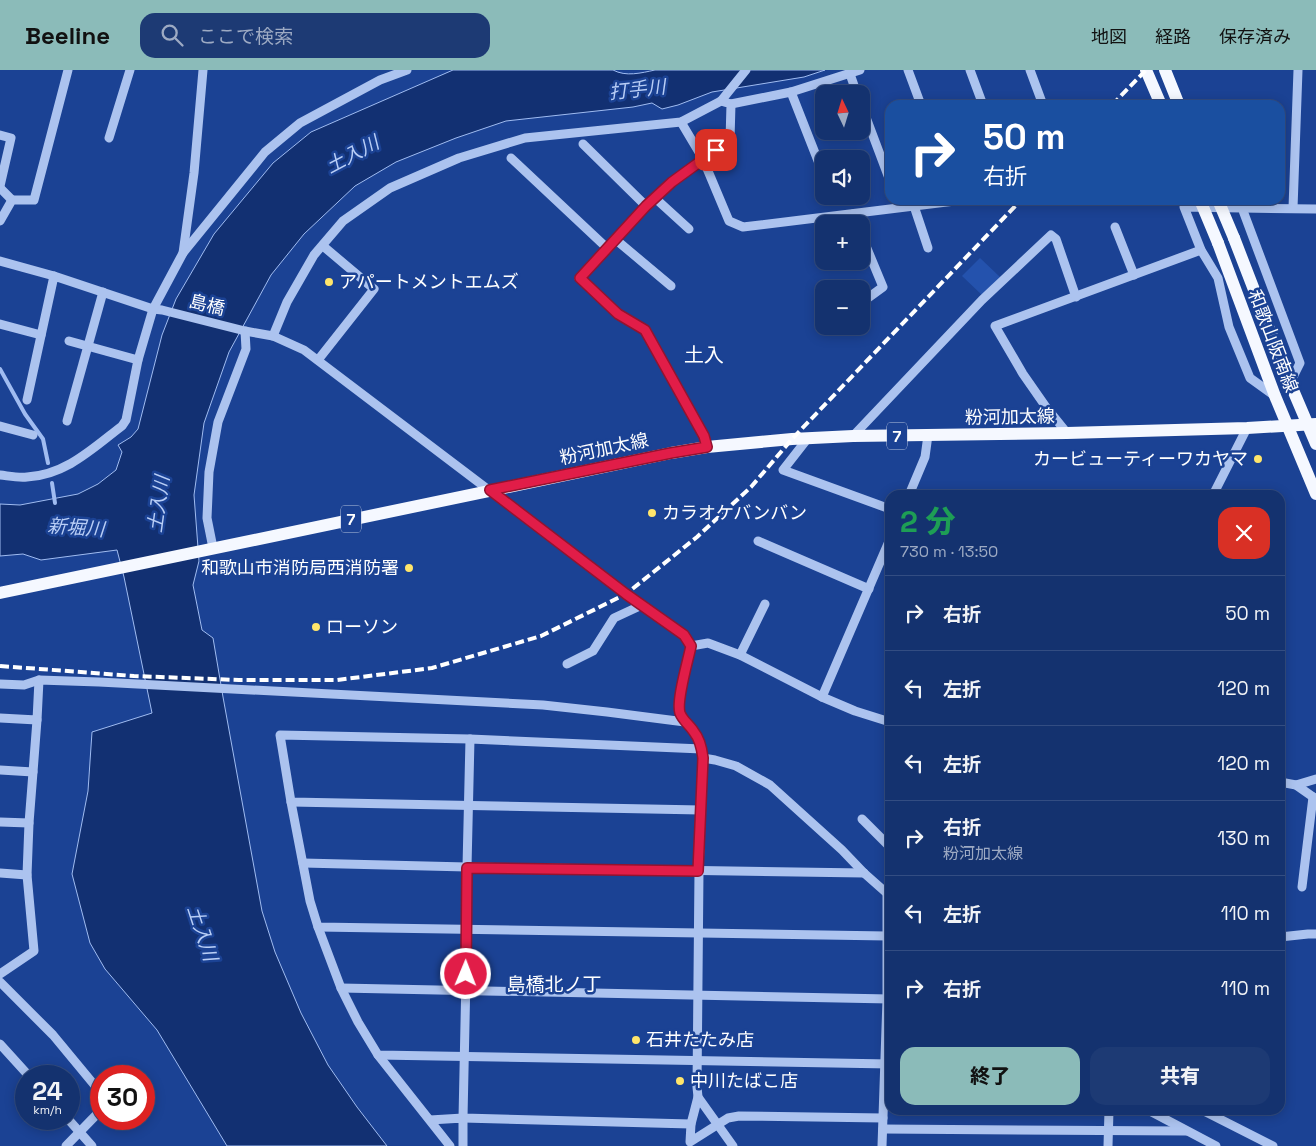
<!DOCTYPE html>
<html lang="ja">
<head>
<meta charset="utf-8">
<style>
  :root { --surface:#14326f; --page:#1d3a74; --text:#f1f3f6; --muted:#9daac3; --line:#334d82; --accent:#8bbbb9 }
  body { margin:0; font-family:"Space Grotesk","Noto Sans JP",sans-serif; background:var(--page); color:var(--text); height:100vh; display:flex; flex-direction:column; font-size:19px; white-space:nowrap }
  * { box-sizing:border-box; margin:0 }
  p { font-size:16px; color:var(--muted) }
  .icon { flex:none; width:28px; height:28px; fill:none; stroke:currentColor; stroke-width:2; stroke-linecap:round; stroke-linejoin:round }
  .map { position:relative; flex:1; overflow:hidden }
  .details { position:absolute; left:885px; top:420px; width:400px; height:625px; display:flex; flex-direction:column; background:var(--surface); border-radius:15px; box-shadow:0 2px 12px #0003,0 0 0 1px var(--line) }
  .details>* { flex:none }
  .banner { position:absolute; left:885px; top:30px; width:400px; height:105px; border-radius:15px; box-shadow:0 2px 12px #0003,0 0 0 1px var(--line); background:#1a4fa0; color:#fff; overflow:hidden }
  .needle { width:32px; rotate:356deg }
  .controls { position:absolute; left:815px; top:15px; display:grid; gap:10px }
  .controls a { display:grid; place-items:center; width:55px; height:55px; border-radius:10px; background:var(--surface); box-shadow:0 2px 12px #0003,0 0 0 1px var(--line); font-size:25px }
  .speed { position:absolute; left:15px; top:995px; display:flex; gap:10px; font-size:25px; font-weight:700; text-align:center }
  .speed>* { display:grid; place-content:center; width:65px; height:65px; border-radius:50%; background:var(--surface); box-shadow:0 2px 12px #0003,0 0 0 1px var(--line); line-height:1 }
  .speed small { font-size:12px; font-weight:400 }
  .speed .limit { border:8px solid #d22; background:#fff; color:#111 }
  .pin { position:absolute; display:grid; place-items:center; width:42px; height:42px; color:#fff; margin:-21px; border-radius:10px; box-shadow:0 2px 8px #0006 }
  .me { position:absolute; width:55px; margin:-28px; rotate:1deg; stroke-linejoin:round; filter:drop-shadow(0 0 4px #0008) }
  .turn { display:flex; align-items:center; gap:18px; height:105px; padding:0 15px; font-size:22px }
  .turn .icon { width:65px; height:65px; stroke-width:2.5 }
  .turn b { display:block; font-size:35px; line-height:42px }
  .round { display:grid; place-items:center; flex:none; width:52px; height:52px; border-radius:15px; background:var(--page) }
  .summary { display:flex; align-items:center; justify-content:space-between; height:85px; padding:0 15px }
  h1 { font-size:30px; font-weight:800; line-height:38px; color:#1e9e55 }
  .button { display:flex; gap:10px; margin-top:auto; padding:10px 15px }
  .button a { flex:1; height:58px; border-radius:15px; background:var(--accent); color:#111; font-size:20px; font-weight:800; line-height:58px; text-align:center }
  .button a+a { background:var(--page); color:var(--text) }
  ul { padding:0; list-style:none }
  li { display:flex; align-items:center; gap:15px; height:75px; padding:0 15px; border-top:1px solid var(--line) }
  li div { flex:1 }
  li b { display:block; font-size:19px }
  li em { font-style:normal }
  header { display:flex; align-items:center; gap:30px; box-sizing:border-box; height:70px; padding:0 25px; background:var(--accent); color:#111 }
  header strong { font-size:24px }
  nav { display:flex; gap:28px; margin-inline-start:auto; font-size:18px }
  .search { width:350px; height:45px; background:var(--page); display:flex; align-items:center; gap:12px; box-sizing:border-box; padding:0 18px; border-radius:15px; color:var(--muted); font-size:19px }
  .map>svg:first-child { display:block }
</style>
</head>
<body>
<header>
<strong>Beeline</strong>
<div class="search"><svg class="icon" aria-label="search" viewBox="0 0 24 24"><circle cx="10" cy="10" r="6"/><path d="M15 15l6 6"/></svg>ここで検索</div>
<nav><a>地図</a><a>経路</a><a>保存済み</a></nav>
</header>
<div class="map">
<svg width="1316" height="1076" viewBox="0 0 1316 1076">
  <rect width="100%" height="100%" fill="#1b4294"/>
  <path fill="#2452ad" d="M980 188 1000 207 982 225 962 206Z"/>
  <path fill="#123072" stroke="#a0bcf1" d="M453 0H613C626 7 641 3 655 0H825L804 7 712 22 678 35 662 39 652 33 633 37 506 51 456 68 396 92 355 116 304 164 271 205 229 282 204 353 194 425 199 491 193 515 202 560 213 568 223 627 262 841 275 882 301 943 328 995 357 1037 387 1076H227L157 960 105 899 90 873 72 804 88 721 92 662 152 643 124 507 117 480 41 490 23 484 0 486V434L20 435 78 424 98 414 116 400 122 382 118 375 131 367 138 359 162 265 176 229 214 164 273 93 311 62Z"/>
  <g fill="none" stroke-linecap="round" stroke-linejoin="round">
    <g stroke="#a0bcf1" stroke-width="4">
      <path d="M0 299 25 344 43 369 48 393"/>
      <path d="M52 413 55 433"/>
    </g>
    <g stroke="#acc3ef" stroke-width="9">
      <path d="M908 0 921 35"/>
      <path d="M970 0 983 35"/>
      <path d="M1030 0 1043 35"/>
      <path d="M850 4 857 24"/>
      <path d="M791 22 824 106"/>
      <path d="M721 31 731 34 730 70 703 89 729 151 743 157 963 130"/>
      <path d="M731 34 791 22 860 0"/>
      <path d="M861 34 890 111"/>
      <path d="M681 52 703 89 672 112 646 136 579 208 618 244 645 260 704 366 707 377"/>
      <path d="M0 65 11 68 0 116"/>
      <path d="M109 68 130 0"/>
      <path d="M583 74 646 136"/>
      <path d="M511 88 607 178"/>
      <path d="M0 118 12 130"/>
      <path d="M655 128 689 159"/>
      <path d="M914 136 928 178"/>
      <path d="M1242 138 1316 139"/>
      <path d="M1293 138 1298 0"/>
      <path d="M853 144 857 154"/>
      <path d="M0 151 12 130H34L68 0"/>
      <path d="M1115 157 1134 205"/>
      <path d="M861 164 883 217 861 233"/>
      <path d="M615 169 671 216"/>
      <path d="M183 183 265 82 300 53 380 10 407 0"/>
      <path d="M0 191 54 206"/>
      <path d="M0 254 41 265"/>
      <path d="M273 266 287 232 314 185 343 151 390 118 459 88 525 68 681 52 721 31 746 0"/>
      <path d="M69 271 138 290"/>
      <path d="M318 290 374 219 323 176"/>
      <path d="M1275 326 1250 308 1229 257 1218 208 1201 180 1184 137 1242 138 1300 293 1290 313"/>
      <path d="M27 330 54 206 153 239 162 240 245 261 273 266 304 280 626 524 684 565 691 576C688 591 676 631 680 643 683 651 690 655 694 662 700 669 702 680 703 688L699 801 697 1017 698 1027 733 1076"/>
      <path d="M67 351 103 222"/>
      <path d="M0 356 33 365"/>
      <path d="M1067 363 1046 337 1023 304 995 256 1201 180"/>
      <path d="M853 366 982 230 1051 165 1056 169 1076 227"/>
      <path d="M808 368 783 400 890 439"/>
      <path d="M0 405C9 406 18 408 27 407 66 405 93 378 122 356L126 350 138 290 153 239 183 183 194 103 203 0"/>
      <path d="M909 425 925 387 928 365"/>
      <path d="M1213 425 1247 358"/>
      <path d="M758 471 869 519"/>
      <path d="M213 478 207 448 209 402 218 352 246 279 245 261"/>
      <path d="M691 576 708 573 740 585 822 627 855 641 890 652"/>
      <path d="M740 585 765 534"/>
      <path d="M567 594 593 581 614 548 642 535"/>
      <path d="M0 614 24 615 39 610 99 612 543 635 607 642 685 652"/>
      <path d="M822 627 890 469"/>
      <path d="M0 648 37 650 39 610"/>
      <path d="M470 669 280 665 291 732 701 740"/>
      <path d="M703 688 715 690 736 696 770 715 842 780 864 803 890 826"/>
      <path d="M0 700 33 702 37 650"/>
      <path d="M1280 712 1296 715 1316 729"/>
      <path d="M1296 715 1316 709"/>
      <path d="M291 732 310 831 318 857 887 866"/>
      <path d="M862 749 890 777"/>
      <path d="M0 752 29 753 33 702"/>
      <path d="M303 793 467 797 864 803"/>
      <path d="M0 803 27 805"/>
      <path d="M1302 817 1313 727"/>
      <path d="M318 857 341 918 358 952 378 985 890 994"/>
      <path d="M1280 867 1308 864H1316"/>
      <path d="M0 904 34 881 27 805 29 753"/>
      <path d="M0 912 53 965 101 1023"/>
      <path d="M341 918 890 929"/>
      <path d="M0 974 29 1006"/>
      <path d="M378 985 450 1076"/>
      <path d="M698 1027 691 1054 690 1072 728 1048 739 1046 883 1048"/>
      <path d="M1148 1040 1216 1076"/>
      <path d="M1202 1040 1273 1076"/>
      <path d="M68 1049 92 1076"/>
      <path d="M430 1050 463 1048V1076"/>
      <path d="M691 1054 463 1048 467 859V797L470 669 702 679"/>
      <path d="M883 1059 1186 1061"/>
      <path d="M66 1076 101 1040"/>
      <path d="M882 1076 887 929V823L890 821"/>
      <path d="M1108 1076 1109 1040"/>
    </g>
    <g stroke="#f5f8ff" stroke-width="12">
      <path d="M1146 0 1161 35"/>
      <path d="M1165 0 1179 35"/>
      <path d="M1234 168 1290 313 1316 374"/>
      <path d="M1218 173 1275 326 1316 424"/>
      <path d="M0 523 671 383 707 377 792 369 853 366 1067 363 1247 358 1316 354"/>
    </g>
    <g stroke="#fff" stroke-width="4" stroke-dasharray="9 4" stroke-linecap="butt">
      <path d="M1112 35 1146 0"/>
      <path d="M0 596 134 606 239 610H337L432 598 541 566 626 524 697 467 751 417 792 369 1021 130"/>
    </g>
    <g stroke="#f5f8ff" stroke-width="12">
      <path d="M1200 130 1218 173"/>
      <path d="M1218 130 1234 168"/>
    </g>
  </g>
  <g fill="none" stroke-linecap="round" stroke-linejoin="round">
    <g stroke="#92132f" stroke-width="12">
      <path id="route" d="M466 904 467 798 698 801 703 688C702 680 700 669 694 662 690 655 683 651 680 643 676 631 688 591 691 576L684 565 626 524 490 420 671 383 707 377 704 366 645 260 618 244 580 208 646 136 672 112 716 80"/>
    </g>
    <use href="#route" stroke="#e11d48" stroke-width="9"/>
  </g>
  <g fill="#ffe56b" stroke="#1b4294" stroke-width="2">
    <circle cx="329" cy="212" r="5"/>
    <circle cx="1258" cy="389" r="5"/>
    <circle cx="652" cy="443" r="5"/>
    <circle cx="409" cy="498" r="5"/>
    <circle cx="316" cy="557" r="5"/>
    <circle cx="636" cy="970" r="5"/>
    <circle cx="680" cy="1011" r="5"/>
  </g>
  <g text-anchor="middle" stroke-width="5" stroke-linejoin="round" paint-order="stroke">
    <g fill="#1b4294" stroke="#bbc6df" stroke-width="1">
      <rect x="887" y="352.5" width="20" height="27" rx="4"/>
      <rect x="341" y="435.5" width="20" height="27" rx="4"/>
    </g>
    <g font-size="16" font-weight="bold" fill="#fff">
      <text x="897" y="372">7</text>
      <text x="351" y="455">7</text>
    </g>
    <g font-size="18" fill="#fff" stroke="#1b4294" text-anchor="start">
      <text x="339" y="218">アパートメントエムズ</text>
      <text x="1248" y="395" text-anchor="end">カービューティーワカヤマ</text>
      <text x="662" y="449">カラオケバンバン</text>
      <text x="399" y="504" text-anchor="end">和歌山市消防局西消防署</text>
      <text x="326" y="563">ローソン</text>
      <text x="646" y="976">石井たたみ店</text>
      <text x="690" y="1017">中川たばこ店</text>
    </g>
    <g font-size="18" fill="#fff" stroke="#1b4294">
      <text transform="translate(207 235) rotate(14)" y="6">島橋</text>
      <text transform="translate(1273 271) rotate(69)" y="6">和歌山阪南線</text>
      <text transform="translate(1010 347) rotate(-1)" y="6">粉河加太線</text>
      <text transform="translate(604 379) rotate(-12)" y="6">粉河加太線</text>
    </g>
    <g font-size="19" font-style="italic" fill="#b9cef6" stroke="#1b4294">
      <text transform="translate(637 19) rotate(-6)" y="7">打手川</text>
      <text transform="translate(352 84) rotate(-28)" y="7">土入川</text>
      <text transform="translate(158 434) rotate(-82)" y="7">土入川</text>
      <text transform="translate(76 457) rotate(4)" y="7">新堀川</text>
      <text transform="translate(203 863) rotate(72)" y="7">土入川</text>
    </g>
    <g font-size="19" fill="#fff" stroke="#1b4294">
      <text x="554" y="921">島橋北ノ丁</text>
    </g>
    <g font-size="20" fill="#fff" stroke="#1b4294">
      <text x="704" y="292">土入</text>
    </g>
  </g>
</svg>
<div class="controls">
<a><svg class="needle" viewBox="-14 -14 28 28"><path d="M0-13l5 13h-10z" fill="#e53935"/><path d="M0 13l5-13h-10z" fill="#9daac3"/></svg></a>
<a><svg class="icon" aria-label="sound" viewBox="0 0 24 24"><path d="M4 9h4l5-4v14l-5-4H4zM17 9q2 3 0 6"/></svg></a>
<a>+</a>
<a>−</a>
</div>
<div class="speed"><div>24<small>km/h</small></div><div class="limit">30</div></div>
<div class="pin" style="left:716px;top:80px;background:#d93025"><svg class="icon" aria-label="arrive" viewBox="0 0 24 24"><path d="M6 21V4h12l-3 4 3 4H6"/></svg></div>
<svg class="me" style="left:466px;top:904px" viewBox="-20 -20 40 40"><circle r="17" fill="#e11d48" stroke="#fff" stroke-width="3"/><path d="M0-11L8 9 0 5-8 9z" fill="#fff"/></svg>
<div class="banner">
<div class="turn"><svg class="icon" aria-label="right" viewBox="0 0 24 24"><path d="M7 20v-9h11M14 6l5 5-5 5"/></svg><div><b>50 m</b>右折</div></div>
</div>
<section class="details">
<div class="summary"><div><h1>2 分</h1><p>730 m · 13:50</p></div><a class="round" style="background:#d93025;color:#fff"><svg class="icon" aria-label="close" viewBox="0 0 24 24"><path d="M6 6l12 12M18 6L6 18"/></svg></a></div>
<ul>
<li><svg class="icon" aria-label="right" viewBox="0 0 24 24"><path d="M7 20v-9h11M14 6l5 5-5 5"/></svg><div><b>右折</b></div><em>50 m</em></li>
<li><svg class="icon" aria-label="left" viewBox="0 0 24 24"><path d="M17 20v-9H6M10 6l-5 5 5 5"/></svg><div><b>左折</b></div><em>120 m</em></li>
<li><svg class="icon" aria-label="left" viewBox="0 0 24 24"><path d="M17 20v-9H6M10 6l-5 5 5 5"/></svg><div><b>左折</b></div><em>120 m</em></li>
<li><svg class="icon" aria-label="right" viewBox="0 0 24 24"><path d="M7 20v-9h11M14 6l5 5-5 5"/></svg><div><b>右折</b><p>粉河加太線</p></div><em>130 m</em></li>
<li><svg class="icon" aria-label="left" viewBox="0 0 24 24"><path d="M17 20v-9H6M10 6l-5 5 5 5"/></svg><div><b>左折</b></div><em>110 m</em></li>
<li><svg class="icon" aria-label="right" viewBox="0 0 24 24"><path d="M7 20v-9h11M14 6l5 5-5 5"/></svg><div><b>右折</b></div><em>110 m</em></li>
</ul>
<div class="button"><a>終了</a><a>共有</a></div>
</section>
</div>
</body>
</html>
